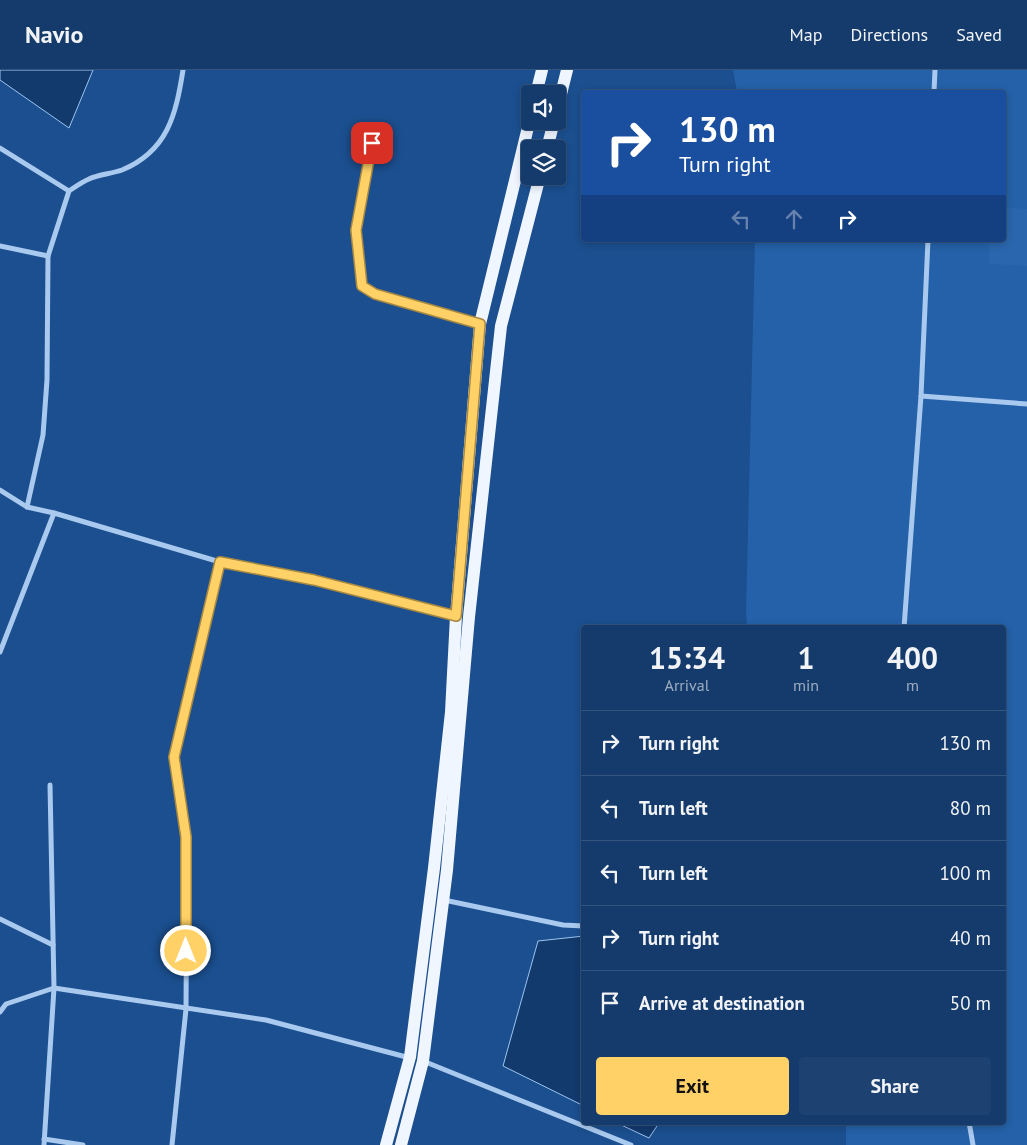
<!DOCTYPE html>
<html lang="en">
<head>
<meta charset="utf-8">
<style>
  :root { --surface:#143b6b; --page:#1d4271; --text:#f1f3f6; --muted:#9dadc1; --line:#33557e; --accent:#ffd166 }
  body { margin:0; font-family:"PT Sans",sans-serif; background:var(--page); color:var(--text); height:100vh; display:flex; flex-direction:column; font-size:19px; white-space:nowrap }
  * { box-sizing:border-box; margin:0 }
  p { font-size:16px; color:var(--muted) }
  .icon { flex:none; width:28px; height:28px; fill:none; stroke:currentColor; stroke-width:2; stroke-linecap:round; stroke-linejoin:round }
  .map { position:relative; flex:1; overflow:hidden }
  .sheet { position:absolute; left:581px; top:555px; width:425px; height:500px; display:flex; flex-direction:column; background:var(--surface); border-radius:5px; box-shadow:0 2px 8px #0003,0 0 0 1px var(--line) }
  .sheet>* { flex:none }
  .guide { position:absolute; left:581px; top:20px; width:425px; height:152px; border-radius:5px; box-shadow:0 2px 8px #0003,0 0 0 1px var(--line); background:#1a4fa0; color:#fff; overflow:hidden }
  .tools { position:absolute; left:521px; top:15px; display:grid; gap:10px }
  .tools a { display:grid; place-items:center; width:45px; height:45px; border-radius:5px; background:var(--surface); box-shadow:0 2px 8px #0003,0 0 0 1px var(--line); font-size:25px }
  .pin { position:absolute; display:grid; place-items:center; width:42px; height:42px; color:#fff; margin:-21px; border-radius:10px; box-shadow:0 2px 8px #0006 }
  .me { position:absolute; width:55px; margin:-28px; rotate:0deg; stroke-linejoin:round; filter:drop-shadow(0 0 4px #0008) }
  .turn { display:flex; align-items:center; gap:18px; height:105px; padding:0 15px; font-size:22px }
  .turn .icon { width:65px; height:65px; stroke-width:2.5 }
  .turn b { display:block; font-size:35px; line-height:42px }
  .lanes { display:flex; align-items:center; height:48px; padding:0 15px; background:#0003; justify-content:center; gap:25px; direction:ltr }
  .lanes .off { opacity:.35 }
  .eta { display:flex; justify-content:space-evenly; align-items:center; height:85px; text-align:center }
  .eta b { font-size:30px; font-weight:800; line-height:35px }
  .action { display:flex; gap:10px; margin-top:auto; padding:10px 15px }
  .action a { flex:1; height:58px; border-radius:5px; background:var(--accent); color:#111; font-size:20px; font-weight:800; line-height:58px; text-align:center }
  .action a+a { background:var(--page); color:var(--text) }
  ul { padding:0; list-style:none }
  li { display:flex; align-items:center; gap:15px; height:65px; padding:0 15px; border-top:1px solid var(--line) }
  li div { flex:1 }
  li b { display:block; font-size:19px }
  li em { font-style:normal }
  header { display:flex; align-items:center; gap:30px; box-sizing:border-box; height:70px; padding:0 25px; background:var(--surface); border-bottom:1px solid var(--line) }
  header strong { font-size:24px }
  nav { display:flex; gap:28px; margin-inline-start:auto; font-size:18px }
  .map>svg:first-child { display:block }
</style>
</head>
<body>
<header>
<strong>Navio</strong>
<nav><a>Map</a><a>Directions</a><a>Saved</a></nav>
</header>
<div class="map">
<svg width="1027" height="1075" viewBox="0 0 1027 1075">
  <rect width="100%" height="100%" fill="#1b4f8f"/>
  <path fill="#2461a8" d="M733 0H1027V1075H846V1053L1004 1052V558L747 557 746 542 755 170H1004V22H737Z"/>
  <g fill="#123a6d" stroke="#9cc4f0">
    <path d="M0 0H93L69 58 0 10Z"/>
    <path d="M584 866V1036L503 996 538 871Z"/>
    <path d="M617 1053H659L649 1068Z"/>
  </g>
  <path fill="#2a66ad" d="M1004 137 1027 139V196L990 194 988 170H1004Z"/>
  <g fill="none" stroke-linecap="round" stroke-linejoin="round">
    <g stroke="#a9c9ee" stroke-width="5">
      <path d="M934 22 935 0"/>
      <path d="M375 59 356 160 362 216 375 224 479 253"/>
      <path d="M0 78 69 121"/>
      <path d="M0 176 48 186"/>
      <path d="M921 326 1027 334"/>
      <path d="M0 420 27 437 54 443 220 492 315 510 455 546"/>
      <path d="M27 437 43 365 47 310 48 186 69 121C75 117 82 112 89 109 99 104 111 104 122 100 168 81 176 44 183 0"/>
      <path d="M904 558 921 326 928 170"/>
      <path d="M0 582 54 443"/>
      <path d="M444 830 563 855 584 856"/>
      <path d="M0 849 53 875"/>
      <path d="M0 942 6 934 54 918 266 950 410 988"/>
      <path d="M423 991 631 1075"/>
      <path d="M969 1052 973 1075"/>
      <path d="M44 1069 83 1075"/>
      <path d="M44 1075 54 918 50 715"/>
      <path d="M172 1075 186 939 187 767 174 687 220 492"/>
    </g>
    <g stroke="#f0f6ff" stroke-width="12">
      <path d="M536 24 542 0"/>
      <path d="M558 36 567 0"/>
      <path d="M547 79 554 51"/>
      <path d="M386 1075 410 987 434 798 451 642 456 546 480 254 530 49"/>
      <path d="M401 1075 423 991 447 800 469 547 501 256 540 106"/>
    </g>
  </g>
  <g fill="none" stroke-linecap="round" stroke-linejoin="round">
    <g stroke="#a68842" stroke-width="12">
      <path id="route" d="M186 881V767L174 687 220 492 314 510 456 546 480 254 375 224 362 216 356 160 372 73"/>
    </g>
    <use href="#route" stroke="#ffd166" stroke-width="9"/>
  </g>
</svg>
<div class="tools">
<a><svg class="icon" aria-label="sound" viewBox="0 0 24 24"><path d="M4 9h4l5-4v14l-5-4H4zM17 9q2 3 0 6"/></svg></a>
<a><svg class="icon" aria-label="layers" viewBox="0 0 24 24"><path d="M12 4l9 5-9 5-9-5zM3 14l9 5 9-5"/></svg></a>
</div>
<div class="pin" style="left:372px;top:73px;background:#d93025"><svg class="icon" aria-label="arrive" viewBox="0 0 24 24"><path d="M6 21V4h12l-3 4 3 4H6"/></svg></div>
<svg class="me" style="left:186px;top:881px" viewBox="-20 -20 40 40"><circle r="17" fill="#ffd166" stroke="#fff" stroke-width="3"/><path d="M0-11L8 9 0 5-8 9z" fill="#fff"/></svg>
<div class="guide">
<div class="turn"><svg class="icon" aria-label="right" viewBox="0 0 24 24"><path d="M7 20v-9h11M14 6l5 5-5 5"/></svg><div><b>130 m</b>Turn right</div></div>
<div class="lanes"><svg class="icon off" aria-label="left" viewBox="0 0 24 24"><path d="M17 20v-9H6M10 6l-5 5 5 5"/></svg><svg class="icon off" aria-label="ahead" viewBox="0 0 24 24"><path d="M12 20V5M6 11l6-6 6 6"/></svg><svg class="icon" aria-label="right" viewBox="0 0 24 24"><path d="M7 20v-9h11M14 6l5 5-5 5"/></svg></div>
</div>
<section class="sheet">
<div class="eta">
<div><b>15:34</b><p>Arrival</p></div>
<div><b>1</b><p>min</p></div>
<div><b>400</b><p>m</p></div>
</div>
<ul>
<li><svg class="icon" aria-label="right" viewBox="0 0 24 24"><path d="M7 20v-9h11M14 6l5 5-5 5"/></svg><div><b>Turn right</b></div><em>130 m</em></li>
<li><svg class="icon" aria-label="left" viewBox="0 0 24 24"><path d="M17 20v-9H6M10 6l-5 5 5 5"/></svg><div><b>Turn left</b></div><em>80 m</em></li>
<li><svg class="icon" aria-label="left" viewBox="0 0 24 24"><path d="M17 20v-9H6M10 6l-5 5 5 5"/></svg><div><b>Turn left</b></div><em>100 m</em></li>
<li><svg class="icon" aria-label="right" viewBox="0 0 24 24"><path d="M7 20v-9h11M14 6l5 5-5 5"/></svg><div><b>Turn right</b></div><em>40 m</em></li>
<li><svg class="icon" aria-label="arrive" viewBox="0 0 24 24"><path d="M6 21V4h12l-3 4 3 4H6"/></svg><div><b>Arrive at destination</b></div><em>50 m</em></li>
</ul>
<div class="action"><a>Exit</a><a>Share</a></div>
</section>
</div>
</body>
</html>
